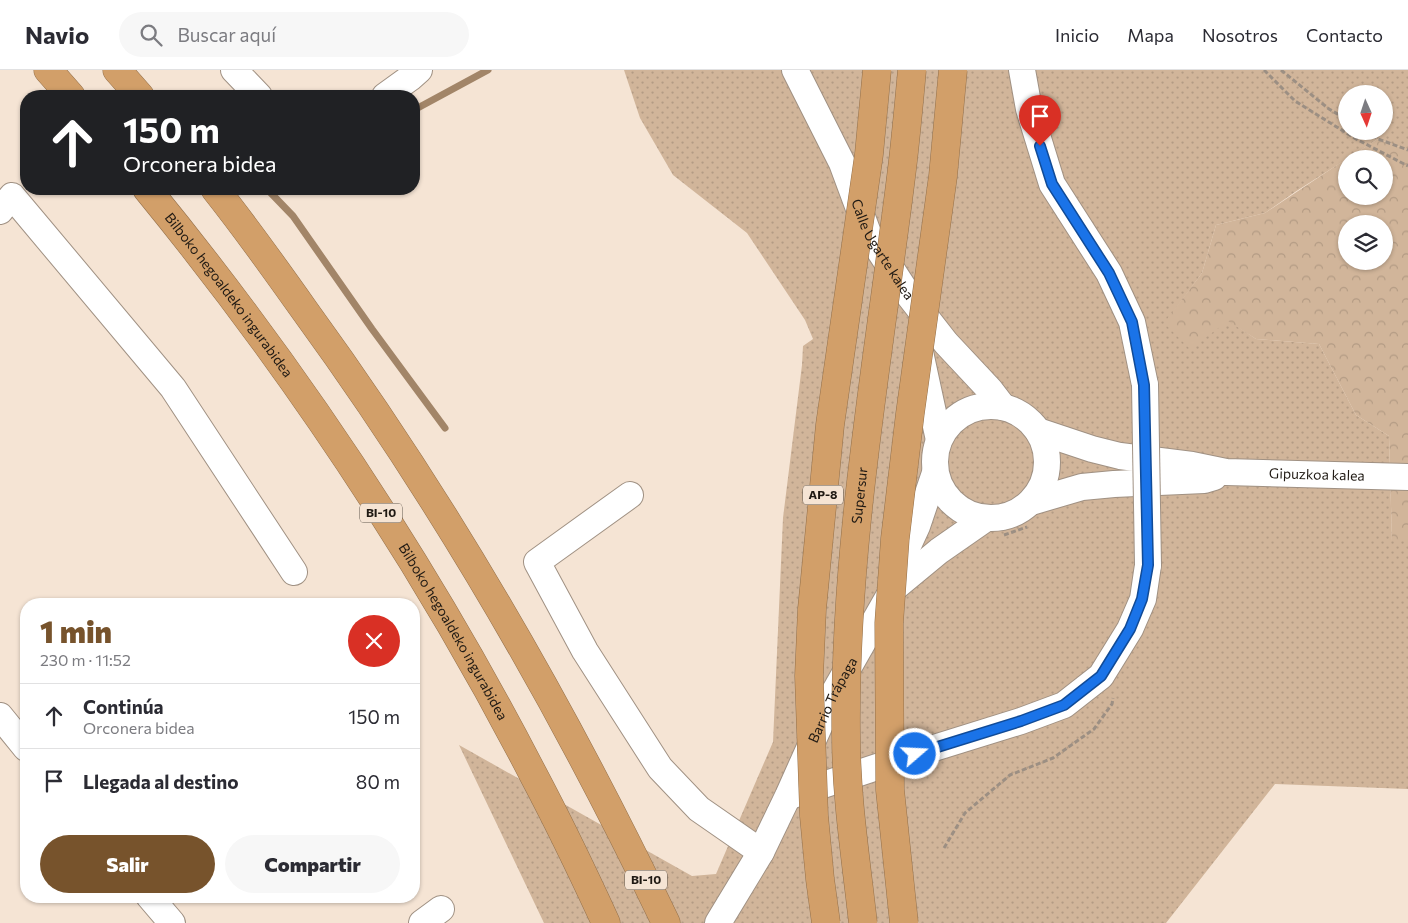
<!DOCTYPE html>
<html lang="es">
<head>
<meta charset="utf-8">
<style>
  :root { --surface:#fff; --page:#f7f7f7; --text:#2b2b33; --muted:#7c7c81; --line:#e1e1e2; --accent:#77532c }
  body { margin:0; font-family:Commissioner,sans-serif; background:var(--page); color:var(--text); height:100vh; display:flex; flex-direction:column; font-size:19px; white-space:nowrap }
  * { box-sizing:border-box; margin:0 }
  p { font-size:16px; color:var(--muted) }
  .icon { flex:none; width:28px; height:28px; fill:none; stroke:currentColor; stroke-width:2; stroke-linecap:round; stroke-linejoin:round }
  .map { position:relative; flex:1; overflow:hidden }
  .drawer { position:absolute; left:20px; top:528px; width:400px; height:305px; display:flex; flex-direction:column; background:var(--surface); border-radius:20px; box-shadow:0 1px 4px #0004 }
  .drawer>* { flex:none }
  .guide { position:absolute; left:20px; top:20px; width:400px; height:105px; border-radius:20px; box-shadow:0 1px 4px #0004; background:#202124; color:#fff; overflow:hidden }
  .needle { width:32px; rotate:177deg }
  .buttons { position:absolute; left:1338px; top:15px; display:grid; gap:10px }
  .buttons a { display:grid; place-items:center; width:55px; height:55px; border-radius:50%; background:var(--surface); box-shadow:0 1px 4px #0004; font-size:25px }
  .pin { position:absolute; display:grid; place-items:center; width:42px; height:42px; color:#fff; margin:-51px -21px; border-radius:50% 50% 50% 0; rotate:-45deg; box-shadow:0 0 5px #0007 }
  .pin .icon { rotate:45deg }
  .me { position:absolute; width:55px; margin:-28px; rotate:71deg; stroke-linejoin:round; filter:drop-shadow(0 0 4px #0008) }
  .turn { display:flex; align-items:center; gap:18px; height:105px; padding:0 20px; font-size:22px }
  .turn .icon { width:65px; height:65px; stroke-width:2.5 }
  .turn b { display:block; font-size:35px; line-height:42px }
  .round { display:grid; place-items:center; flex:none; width:52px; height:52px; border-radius:26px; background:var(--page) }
  .head { display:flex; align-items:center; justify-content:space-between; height:85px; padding:0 20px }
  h1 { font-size:30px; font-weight:800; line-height:38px; color:var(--accent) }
  .button { display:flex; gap:10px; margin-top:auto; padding:10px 20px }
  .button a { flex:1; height:58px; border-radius:30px; background:var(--accent); color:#fff; font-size:20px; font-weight:800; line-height:58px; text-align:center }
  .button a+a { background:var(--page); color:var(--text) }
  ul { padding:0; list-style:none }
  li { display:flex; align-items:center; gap:15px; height:65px; padding:0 20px; border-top:1px solid var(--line) }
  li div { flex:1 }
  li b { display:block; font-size:19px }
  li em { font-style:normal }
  header { display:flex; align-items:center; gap:30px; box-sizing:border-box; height:70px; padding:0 25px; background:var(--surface); border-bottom:1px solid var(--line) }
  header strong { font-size:24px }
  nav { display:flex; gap:28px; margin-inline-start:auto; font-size:18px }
  .search { width:350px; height:45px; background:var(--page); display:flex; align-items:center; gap:12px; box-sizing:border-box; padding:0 18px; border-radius:28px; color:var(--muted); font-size:19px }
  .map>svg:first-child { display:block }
</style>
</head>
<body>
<header>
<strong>Navio</strong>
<div class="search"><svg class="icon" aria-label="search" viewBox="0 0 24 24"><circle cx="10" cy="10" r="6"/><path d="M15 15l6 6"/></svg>Buscar aquí</div>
<nav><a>Inicio</a><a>Mapa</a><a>Nosotros</a><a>Contacto</a></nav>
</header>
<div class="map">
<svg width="1408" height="853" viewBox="0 0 1408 853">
  <defs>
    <pattern id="grass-dots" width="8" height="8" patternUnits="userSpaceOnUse" patternTransform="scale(1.25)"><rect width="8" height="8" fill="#d1b59a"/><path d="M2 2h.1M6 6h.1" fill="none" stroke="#b39b84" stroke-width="1.8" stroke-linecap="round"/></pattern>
    <pattern id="forest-crowns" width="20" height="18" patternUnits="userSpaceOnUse" patternTransform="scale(1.25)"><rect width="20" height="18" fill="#d1b59a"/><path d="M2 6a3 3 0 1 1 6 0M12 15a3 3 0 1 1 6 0" fill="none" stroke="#b39b84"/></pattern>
  </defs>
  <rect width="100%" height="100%" fill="#f5e4d4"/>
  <path fill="url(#grass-dots)" fill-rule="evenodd" d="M624 0H1408V80L1378 69 1295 122 1265 143 1216 155 1202 203 1165 253 1228 250 1256 269 1319 274 1356 345 1389 366 1392 471H1408V719L1275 714 1166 853H544L459 675 692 806 716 804 773 672 783 448 802 295 803 276 813 269 805 250 747 163 673 105 640 48ZM1346 24H1384V61H1346Z"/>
  <path fill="url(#forest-crowns)" fill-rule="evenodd" d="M1378 69 1408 80V471H1392L1389 366 1356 345 1319 274 1256 269 1228 251 1190 279 1164 253 1202 203 1216 155 1265 143 1346 89V126H1384V89H1346ZM1346 154H1384V191H1346Z"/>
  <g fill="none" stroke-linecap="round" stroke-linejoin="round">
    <g stroke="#a28568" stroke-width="7">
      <path d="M414 40 488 0"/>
      <path d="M267 119 293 146 372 259 445 358"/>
    </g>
    <g stroke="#a09183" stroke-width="28">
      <g id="minor">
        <path d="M234 0 259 26"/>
        <path id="s1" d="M795 0 842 93 868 163 907 223 946 273 990 320 1003 337"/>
        <path d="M1022 0 1029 39 1052 114 1109 203 1132 252 1145 315"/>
        <path d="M385 26 410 8 419 0"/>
        <path d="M0 141 12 126 173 318 294 502"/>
        <path d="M920 282 939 370"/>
        <circle cx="991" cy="392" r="56"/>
        <path id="s2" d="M1038 361 1092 379 1120 386 1192 395 1226 402 1408 407"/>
        <path d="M630 425 537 492 585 581 660 698 699 739 761 782"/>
        <path d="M1031 432 1082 417 1114 414 1204 410 1214 407"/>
        <path d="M893 519 939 481 985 449"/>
        <path d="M0 646 26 678"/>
        <path d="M793 725 934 678 1021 651 1064 635 1101 606 1130 559 1143 529 1148 495"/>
        <path d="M149 826 172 853"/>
        <path d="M422 853 441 839"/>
        <path id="s3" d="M718 853 761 782 788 726 835 621 893 519 900 493 917 456 935 403"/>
      </g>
    </g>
    <g stroke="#93704b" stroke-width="29">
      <g id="highway">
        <path d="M48 0 71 26"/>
        <path d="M117 0 140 26"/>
        <path id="s4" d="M147 119C295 300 426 497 533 704 559 753 583 803 606 853"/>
        <path d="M215 119C246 158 276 200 305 241 445 433 563 638 666 853"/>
      </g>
    </g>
    <g stroke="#9c8f83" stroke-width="3" stroke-dasharray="5 2.5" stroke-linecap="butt">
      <path d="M1264 0 1295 31 1356 69 1408 96"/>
      <path d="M1281 0 1329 39 1346 49"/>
      <path d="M1366 61 1378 69 1408 80"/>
      <path d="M1004 465 1027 457"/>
      <path d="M944 778 965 743 1010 705 1053 688 1094 659 1112 634 1113 628"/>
    </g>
    <use href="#minor" stroke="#fff" stroke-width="26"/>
    <use href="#highway" stroke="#d29f69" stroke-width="28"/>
    <g stroke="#a09183" stroke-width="28" stroke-linecap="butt">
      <path id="minor-bridge" d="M1145 315 1148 495"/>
    </g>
    <g stroke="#93704b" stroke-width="29" stroke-linecap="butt">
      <g id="highway-bridge">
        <path d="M826 853 820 809 814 746 809 606 812 539 830 355 869 84 877 0"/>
        <path id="s5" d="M863 853C856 790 846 727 846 664 844 474 879 287 902 99 906 66 909 33 912 0"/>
        <path d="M904 853 890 720 889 553 895 469 910 344 943 106 953 0"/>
      </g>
    </g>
    <use href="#minor-bridge" stroke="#fff" stroke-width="26"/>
    <use href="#highway-bridge" stroke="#d29f69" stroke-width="28"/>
  </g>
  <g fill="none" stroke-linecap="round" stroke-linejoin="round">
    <g stroke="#114b97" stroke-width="12">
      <path id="route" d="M915 684 1021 651 1064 635 1101 606 1130 559 1142 529 1148 495 1144 315 1132 252 1109 203 1052 114 1040 76"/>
    </g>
    <use href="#route" stroke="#1a73e8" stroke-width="9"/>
  </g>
  <g text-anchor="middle" stroke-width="5" stroke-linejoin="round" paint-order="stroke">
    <g fill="#f5e4d4" stroke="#5f564d" stroke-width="1">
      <rect x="803" y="415.5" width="40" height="19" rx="4"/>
      <rect x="360" y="433.5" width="42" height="19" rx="4"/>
      <rect x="625" y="800.5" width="42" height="19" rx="4"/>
    </g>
    <g font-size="12" font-weight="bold" fill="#1f1913">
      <text x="823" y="429">AP-8</text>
      <text x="381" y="447">BI-10</text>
      <text x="646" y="814">BI-10</text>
    </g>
    <g font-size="14" fill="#1f1913" stroke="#f5e4d4">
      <text dy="5" stroke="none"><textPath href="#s1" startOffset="200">Calle Ugarte kalea</textPath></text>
      <text dy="5" stroke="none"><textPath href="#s4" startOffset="134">Bilboko hegoaldeko ingurabidea</textPath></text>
      <text dy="5" stroke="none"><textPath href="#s2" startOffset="284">Gipuzkoa kalea</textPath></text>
      <text dy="5" stroke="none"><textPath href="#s5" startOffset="429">Supersur</textPath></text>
      <text dy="5" stroke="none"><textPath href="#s4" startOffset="539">Bilboko hegoaldeko ingurabidea</textPath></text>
      <text dy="5" stroke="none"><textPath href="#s3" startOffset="251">Barrio Trápaga</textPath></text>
    </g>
  </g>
</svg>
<div class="buttons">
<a><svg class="needle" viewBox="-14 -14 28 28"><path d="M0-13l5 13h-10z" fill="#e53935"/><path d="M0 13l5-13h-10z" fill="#7c7c81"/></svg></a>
<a><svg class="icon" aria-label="search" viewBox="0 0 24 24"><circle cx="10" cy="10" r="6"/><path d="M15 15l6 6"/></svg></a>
<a><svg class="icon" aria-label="layers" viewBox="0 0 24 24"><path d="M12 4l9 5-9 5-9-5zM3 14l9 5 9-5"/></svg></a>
</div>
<div class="pin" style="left:1040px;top:76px;background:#d93025"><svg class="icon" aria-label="arrive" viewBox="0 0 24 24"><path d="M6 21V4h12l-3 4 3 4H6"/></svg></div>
<svg class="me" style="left:915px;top:684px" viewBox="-20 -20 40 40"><circle r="17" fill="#1a73e8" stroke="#fff" stroke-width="3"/><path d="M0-11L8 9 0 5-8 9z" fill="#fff"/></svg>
<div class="guide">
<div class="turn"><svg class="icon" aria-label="ahead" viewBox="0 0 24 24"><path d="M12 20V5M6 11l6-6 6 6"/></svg><div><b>150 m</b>Orconera bidea</div></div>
</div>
<section class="drawer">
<div class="head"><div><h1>1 min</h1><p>230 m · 11:52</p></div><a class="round" style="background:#d93025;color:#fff"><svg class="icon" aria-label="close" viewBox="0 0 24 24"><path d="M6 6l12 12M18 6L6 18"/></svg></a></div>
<ul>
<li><svg class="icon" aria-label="ahead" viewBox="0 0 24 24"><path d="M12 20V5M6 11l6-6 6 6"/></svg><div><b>Continúa</b><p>Orconera bidea</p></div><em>150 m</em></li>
<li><svg class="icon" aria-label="arrive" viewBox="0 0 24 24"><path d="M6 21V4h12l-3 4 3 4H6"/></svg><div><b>Llegada al destino</b></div><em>80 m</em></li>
</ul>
<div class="button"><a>Salir</a><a>Compartir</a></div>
</section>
</div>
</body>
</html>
